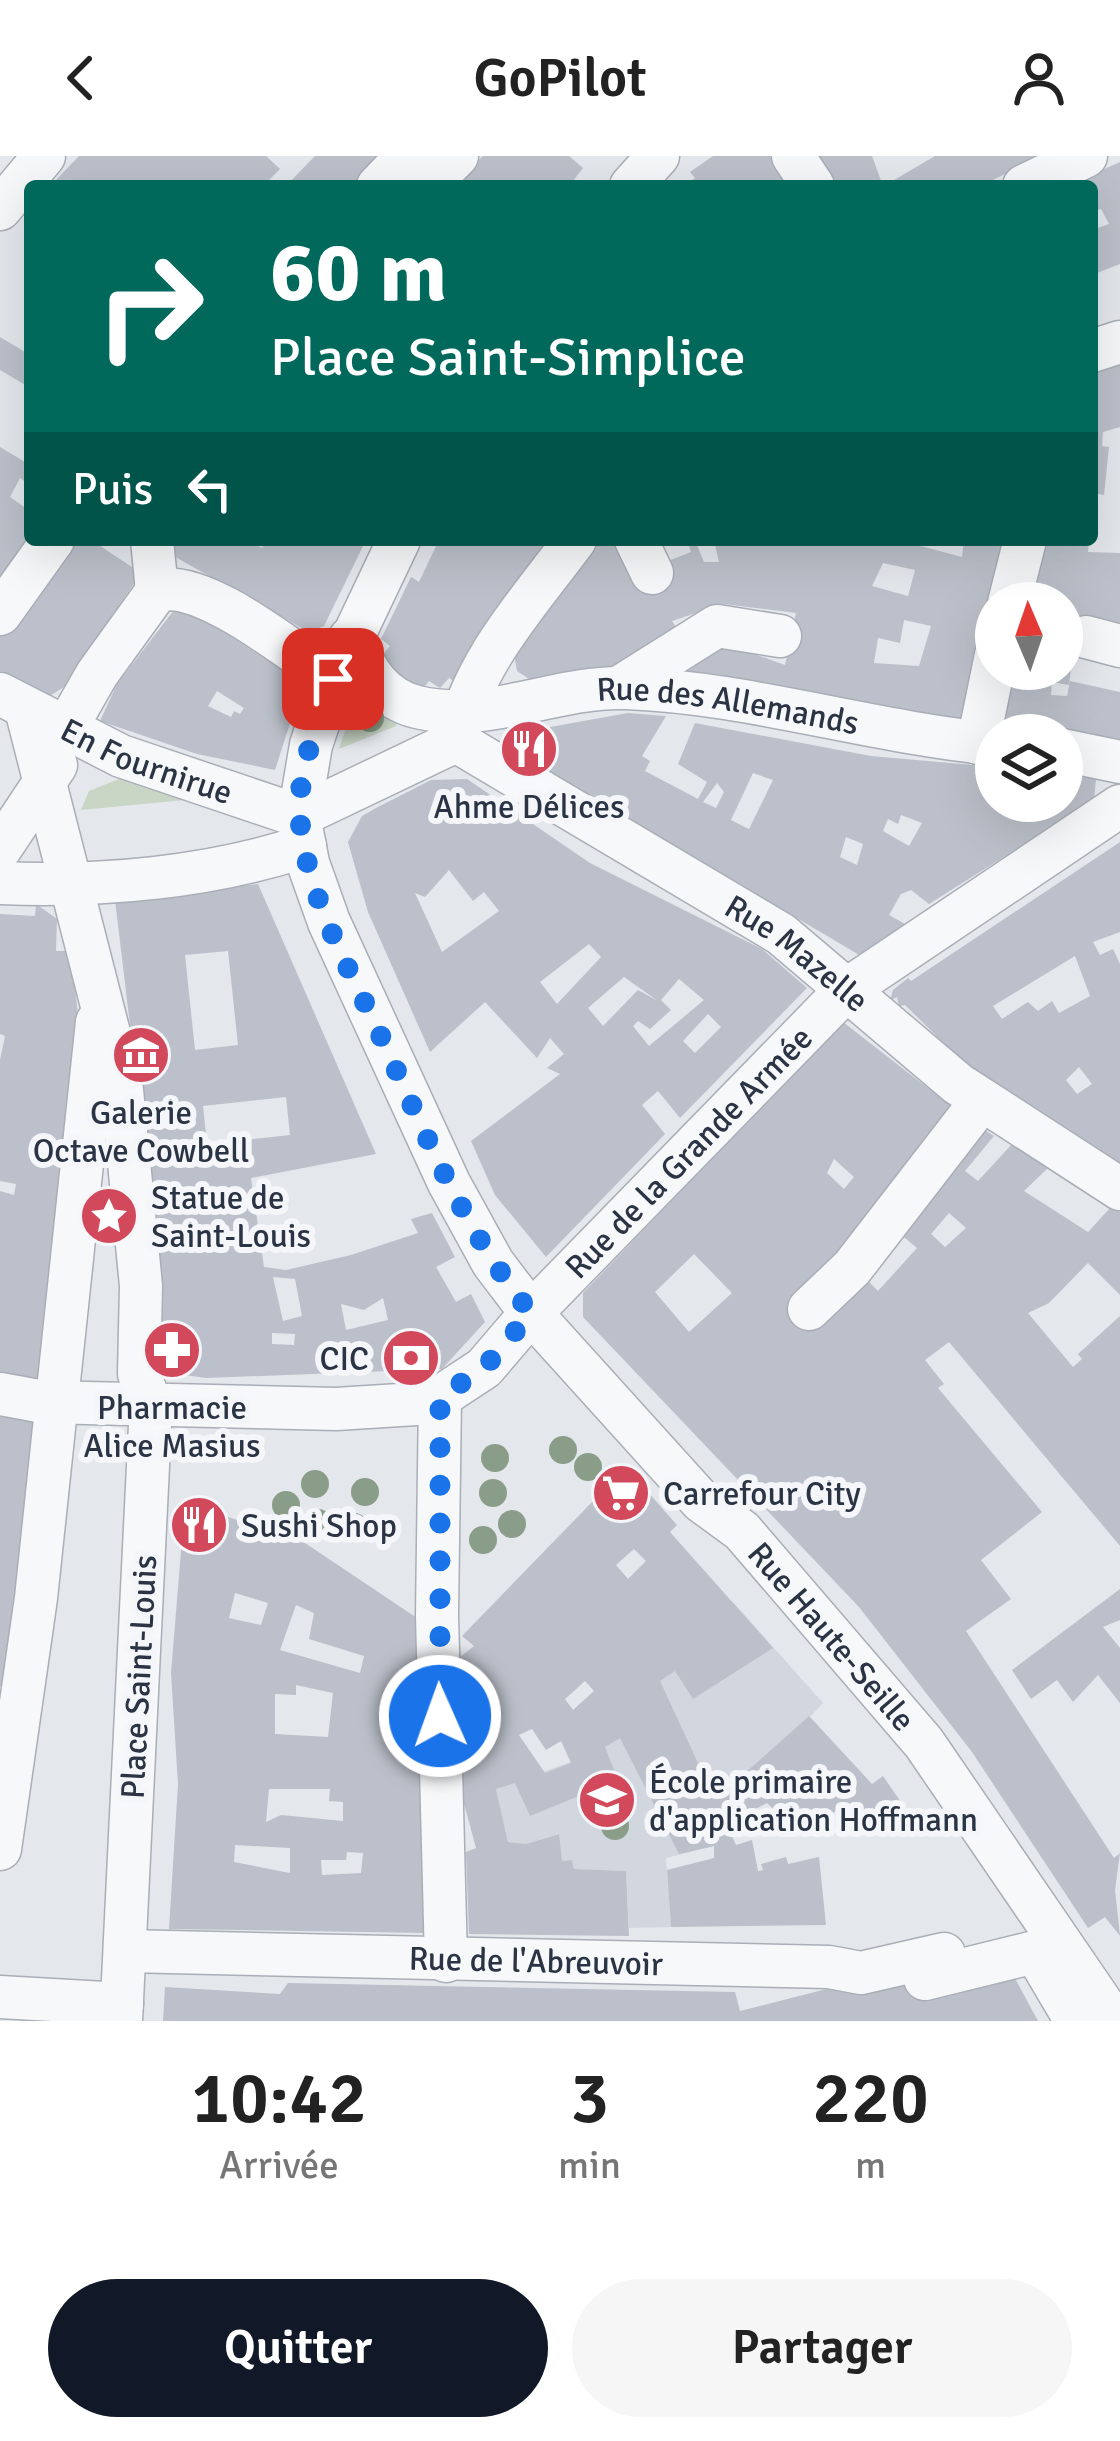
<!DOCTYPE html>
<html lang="fr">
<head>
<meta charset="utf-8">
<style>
  :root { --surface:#fff; --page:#f6f6f6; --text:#222; --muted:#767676; --accent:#111827 }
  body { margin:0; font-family:Signika,sans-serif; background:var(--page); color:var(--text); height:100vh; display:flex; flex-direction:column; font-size:45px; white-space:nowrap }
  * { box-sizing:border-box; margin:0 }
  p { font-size:39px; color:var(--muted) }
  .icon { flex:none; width:66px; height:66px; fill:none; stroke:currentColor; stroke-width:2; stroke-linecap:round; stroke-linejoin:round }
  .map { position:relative; height:1865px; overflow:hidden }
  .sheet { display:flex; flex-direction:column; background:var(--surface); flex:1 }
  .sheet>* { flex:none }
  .banner { position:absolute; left:24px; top:24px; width:1074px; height:366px; border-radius:12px; box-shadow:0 12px 48px #0002; background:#00695c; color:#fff; overflow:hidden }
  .needle { width:78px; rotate:358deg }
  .tools { position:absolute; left:975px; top:426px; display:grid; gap:24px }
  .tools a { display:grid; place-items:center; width:108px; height:108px; border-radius:50%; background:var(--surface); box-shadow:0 12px 48px #0002; font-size:60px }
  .pin { position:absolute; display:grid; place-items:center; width:102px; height:102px; color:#fff; margin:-51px; border-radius:24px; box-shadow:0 6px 18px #0006 }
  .me { position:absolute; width:132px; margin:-66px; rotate:358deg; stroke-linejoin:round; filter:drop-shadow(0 0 9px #0008) }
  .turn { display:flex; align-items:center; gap:42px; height:252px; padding:0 48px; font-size:54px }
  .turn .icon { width:156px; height:156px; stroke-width:2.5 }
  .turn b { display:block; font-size:84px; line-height:102px }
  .then { display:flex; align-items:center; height:114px; padding:0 48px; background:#0003; gap:24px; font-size:45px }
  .eta { display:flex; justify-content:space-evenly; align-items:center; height:204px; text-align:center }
  .eta b { font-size:72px; font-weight:600; line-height:84px }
  .primary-button { display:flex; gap:24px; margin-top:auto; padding:24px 48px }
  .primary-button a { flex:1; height:138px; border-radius:72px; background:var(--accent); color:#fff; font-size:48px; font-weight:600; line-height:138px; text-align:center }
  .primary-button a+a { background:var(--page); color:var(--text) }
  header { display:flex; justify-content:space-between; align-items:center; height:156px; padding:0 48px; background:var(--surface); font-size:54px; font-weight:600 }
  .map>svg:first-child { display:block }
</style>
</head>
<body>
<header><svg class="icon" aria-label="back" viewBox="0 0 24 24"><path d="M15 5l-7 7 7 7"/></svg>GoPilot<svg class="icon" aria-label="person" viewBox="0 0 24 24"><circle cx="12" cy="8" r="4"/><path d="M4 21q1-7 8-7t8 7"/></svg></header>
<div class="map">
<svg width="1120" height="1865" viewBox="0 0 1120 1865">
  <rect width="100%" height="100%" fill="#e4e7ec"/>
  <path fill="#d2d6de" d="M733 1446 823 1547 810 1561 872 1628 833 1657 793 1671 767 1647 743 1659 737 1647 721 1654 734 1685 666 1702 671 1771 629 1772 626 1715 574 1713 572 1704 562 1705 558 1678 526 1688 508 1686 496 1633 595 1597 637 1538 723 1485 708 1467Z"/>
  <g fill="#c9d6c5">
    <path d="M358 535 396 563V570L339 593Z"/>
    <path d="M121 622 195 643 81 654 89 635Z"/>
  </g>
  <g fill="#bbc0ca" fill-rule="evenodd">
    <path d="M79 0H266L280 13 263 30H60L55 25Z"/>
    <path d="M315 0H383L354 30H286Z"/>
    <path d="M483 0H569L583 12 569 30H450Z"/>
    <path d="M713 0H770L792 30H684L695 22 690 16Z"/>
    <path d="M812 0H872L883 30H832Z"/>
    <path d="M935 0H1041L981 30H884Z"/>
    <path d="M1120 6V108L1092 119V74L1109 68 1101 53 1092 56V30H1067Z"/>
    <path d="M0 181 30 199 27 230 0 214Z"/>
    <path d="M1120 208V271L1103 276 1102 290 1109 291 1104 339 1092 337V216Z"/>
    <path d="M0 291 25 306 30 298V329L20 322 10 341 27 353 30 350V384L0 444Z"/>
    <path d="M71 384H91L141 417 64 531 48 541 0 515V477Z"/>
    <path d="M166 384H246L262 392 266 384H366L324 470 309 476 161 393Z"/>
    <path d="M439 384H553L457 527 449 522 440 532 429 525 422 534 386 512 389 507 381 501 390 490 381 483 411 421 419 426Z"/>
    <path d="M599 384H633L663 407 691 396 687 384H695L704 406H719L714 384H898L962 401 964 384H1014L967 572 665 521 701 488 735 491 785 509 796 457 723 448 672 465 680 478 638 508 544 533 517 515 514 498ZM883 407 915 414 908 440 872 430ZM904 464 931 470 919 510 874 507 878 482 900 487Z"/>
    <path d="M1038 384H1089L1088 396 1120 397V472L1078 460 1069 529 1052 526 1051 539 1067 540 1070 525 1120 536V586L1005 570 996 559 1008 513H1062V447H1024Z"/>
    <path d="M174 454 198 460 303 527 275 614 197 598 100 565 117 528ZM217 535 244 552 240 558 234 555 231 561 208 550Z"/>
    <path d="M628 557 666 560 642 600 650 605 645 615 698 643 707 626 678 608 695 567 871 600 996 611V645H1062V618L1096 623 1094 644 929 748 911 734 901 738 889 759 905 768 861 800 514 595 528 575ZM753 617 773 624 749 673 731 664ZM717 627 724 636 716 652 703 646ZM901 659 922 667 909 690 883 675 888 663 898 668ZM846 681 863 688 857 709 840 701Z"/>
    <path d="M467 623 590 707 762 793 807 832 680 962 658 935 642 949 665 978 546 1101 495 1039 471 985 560 918 547 912 564 898 550 882 537 902 485 846 430 896 368 756 348 686 362 660 376 652 431 624ZM449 714 473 745 484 736 499 755 442 796 415 737 425 741ZM589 788 601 801 557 848 540 826ZM624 821 658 845 638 834 603 870 588 852ZM679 823 704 844 649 890 633 870 638 865 650 873 671 854 661 844ZM708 858 721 871 695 897 683 885Z"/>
    <path d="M1120 686V776L1093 786 1100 799 1113 793 1120 808V1011L968 911 905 849 899 850 897 841 890 845 893 834 908 822 911 825ZM1075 800 1090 840 1059 857 1052 845 1038 855 1028 846 1002 863 993 850ZM1079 911 1092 928 1077 938 1066 924Z"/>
    <path d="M258 728 376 998 251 1022 264 1111 286 1114 351 1099 418 1077 411 1063 432 1057 455 1101 436 1111 456 1146 471 1138 485 1166 442 1213 206 1222 163 1216 155 1208 162 1135 115 744ZM228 795 238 889 195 894 185 799ZM286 941 290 979 207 988 203 950ZM273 1121 295 1123 302 1160 283 1165ZM383 1142 388 1164 346 1174 341 1148 364 1154ZM272 1177 295 1178 294 1189 272 1188Z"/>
    <path d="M36 748 57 763 56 795H66L74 820 79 869 44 1224 0 1222V1035L14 1039 16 1028 0 1025V904L5 880 0 878V758L35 760Z"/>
    <path d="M843 866 965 961 860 1117 878 1135 917 1092 899 1077 973 966 994 980 965 1015 978 1025 1012 988 1049 1011 1024 1035 1088 1076 1111 1051 1120 1056V1139L1088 1107 1049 1147 1028 1157 1073 1211 1082 1203 1078 1198 1120 1160V1390L949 1186 925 1204 944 1228 938 1232 1042 1356 981 1404 1011 1443 966 1475 1114 1702 1120 1697 1115 1734 1120 1780 1105 1761 1088 1772 972 1596 859 1451 583 1161V1137ZM834 1003 854 1021 844 1033 827 1017ZM949 1057 966 1072 945 1091 931 1078ZM694 1098 732 1137 689 1176 655 1136Z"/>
    <path d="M0 1260 41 1265 3 1530H0Z"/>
    <path d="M626 1311 677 1369 670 1376 773 1492 693 1543 675 1515 660 1525 710 1633 744 1618 809 1560 872 1628 883 1620 905 1652 863 1678 844 1646 833 1657 793 1671 767 1647 743 1659 737 1647 720 1654 736 1689 752 1684 758 1715 763 1714 761 1708 786 1701 788 1708 819 1701 826 1769 671 1771 667 1714 714 1702V1690L679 1698 620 1582 605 1591 618 1624 530 1660 515 1627 496 1633 508 1686 526 1688 559 1678 562 1705 572 1704 574 1713 626 1715 629 1780 469 1778 466 1696 476 1692 463 1644 456 1646 454 1556 460 1501 474 1490 462 1480ZM634 1393 646 1405 628 1423 616 1409ZM585 1525 594 1535 573 1554 565 1543ZM532 1573 546 1594 561 1585 571 1607 545 1617 519 1579Z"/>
    <path d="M185 1347 302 1385 420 1464 427 1777 169 1773 178 1628 171 1517ZM235 1437 268 1447 261 1469 229 1462ZM296 1449 314 1457 309 1483 364 1500 360 1517 280 1494ZM296 1529 333 1537 328 1581 275 1578V1538L296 1539ZM269 1633H330L329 1645 343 1646V1665L281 1659 266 1666ZM235 1689 290 1692V1717L234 1706ZM347 1696 363 1697 361 1717 322 1719 321 1704H346Z"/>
    <path d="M1120 1433V1464L1103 1471 1120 1492V1547L1098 1519 1073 1546 1057 1524 1031 1543 1012 1514Z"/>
    <path d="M921 1809 1011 1815 1038 1865H163L165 1831 280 1838 288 1827 735 1836 740 1855Z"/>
  </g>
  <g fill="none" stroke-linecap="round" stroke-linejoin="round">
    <g stroke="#a9aeb7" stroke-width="45">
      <g id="minor">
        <path d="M793 0 813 30"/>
        <path d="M378 30 407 0"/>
        <path d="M427 30 457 0"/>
        <path d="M631 30 658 0"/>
        <path d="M1024 30 1086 0"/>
        <path d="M0 53 44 0"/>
        <path d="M1092 195 1120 186"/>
        <path d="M152 384 157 435"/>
        <path id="s1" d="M399 384 333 523 311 589 299 660 308 707 329 766 449 1027 493 1107 531 1157 701 1345 742 1375 924 1587 1114 1865"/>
        <path d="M636 384 652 417"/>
        <path d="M157 435C202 421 294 498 333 523"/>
        <path d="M1009 447 1025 384"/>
        <path d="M0 458 53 384"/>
        <path d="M1086 481 1120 490"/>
        <path id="s2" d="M350 482C366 513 380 542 417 551 489 568 554 530 625 532 747 536 873 577 996 588"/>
        <path d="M620 531 717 470 780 480"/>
        <path id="s3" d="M0 538 121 600 299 660"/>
        <path d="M26 553 121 924 141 1130 139 1218 151 1248 121 1865"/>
        <path d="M65 574 97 518 157 435"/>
        <path id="s4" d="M456 585 781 778 958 928 1120 1033"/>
        <path d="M978 587 996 499"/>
        <path d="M1062 594 1120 606"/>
        <path d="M299 660 456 585C471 508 529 446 575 384"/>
        <path d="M0 693 56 609"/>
        <path d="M0 727C100 731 209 722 305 690"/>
        <path d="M809 1153 852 1112 982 944"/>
        <path id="s5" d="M0 1238 44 1246 336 1253 416 1248 440 1241 484 1212 531 1157 846 834 1120 650"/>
        <path d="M440 1241 437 1459 446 1805"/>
        <path d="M0 1693 36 1442 97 866"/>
        <path id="s6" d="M125 1795 829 1811 861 1817 944 1798"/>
        <path d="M1037 1799 1076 1865"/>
        <path d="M925 1823 1035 1796 1058 1784"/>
        <path d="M0 1841 122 1848"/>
      </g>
    </g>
    <use href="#minor" stroke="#f7f8fa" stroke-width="42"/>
  </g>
  <g fill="#899d89">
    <circle cx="370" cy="562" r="14"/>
    <circle cx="563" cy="1294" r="14"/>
    <circle cx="495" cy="1302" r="14"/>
    <circle cx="588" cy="1311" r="14"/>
    <circle cx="315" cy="1328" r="14"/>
    <circle cx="365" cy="1336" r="14"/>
    <circle cx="493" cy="1337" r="14"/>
    <circle cx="286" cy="1349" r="14"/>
    <circle cx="318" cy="1367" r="14"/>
    <circle cx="512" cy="1368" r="14"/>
    <circle cx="354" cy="1371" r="14"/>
    <circle cx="483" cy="1384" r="14"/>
    <circle cx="615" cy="1670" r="14"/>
  </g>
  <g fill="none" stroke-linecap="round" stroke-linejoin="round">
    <path stroke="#1a73e8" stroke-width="21" stroke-dasharray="0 37.8" d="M333 523C318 566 296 617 300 664 307 742 351 815 383 885 426 979 465 1076 531 1157L484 1212 440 1241V1560"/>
  </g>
  <defs>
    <g id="restaurant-disc" transform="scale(3)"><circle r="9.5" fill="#d1495b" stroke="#f4f6f9"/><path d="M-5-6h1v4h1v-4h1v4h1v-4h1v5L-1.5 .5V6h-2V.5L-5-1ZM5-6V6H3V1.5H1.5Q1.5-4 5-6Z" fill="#fff"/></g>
    <g id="museum-disc" transform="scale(3)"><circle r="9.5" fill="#d1495b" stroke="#f4f6f9"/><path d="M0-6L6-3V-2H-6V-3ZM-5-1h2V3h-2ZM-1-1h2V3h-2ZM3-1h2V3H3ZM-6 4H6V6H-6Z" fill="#fff"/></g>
    <g id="sight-disc" transform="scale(3)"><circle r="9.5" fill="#d1495b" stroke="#f4f6f9"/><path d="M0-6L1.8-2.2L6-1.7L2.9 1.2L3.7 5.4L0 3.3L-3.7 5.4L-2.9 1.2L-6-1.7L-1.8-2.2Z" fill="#fff"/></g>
    <g id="pharmacy-disc" transform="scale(3)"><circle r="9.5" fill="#d1495b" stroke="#f4f6f9"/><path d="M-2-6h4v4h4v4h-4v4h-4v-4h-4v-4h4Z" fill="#fff"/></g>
    <g id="bank-disc" transform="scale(3)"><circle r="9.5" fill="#d1495b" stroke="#f4f6f9"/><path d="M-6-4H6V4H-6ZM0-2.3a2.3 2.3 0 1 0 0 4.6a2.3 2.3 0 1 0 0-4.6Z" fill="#fff"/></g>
    <g id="supermarket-disc" transform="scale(3)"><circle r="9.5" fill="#d1495b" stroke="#f4f6f9"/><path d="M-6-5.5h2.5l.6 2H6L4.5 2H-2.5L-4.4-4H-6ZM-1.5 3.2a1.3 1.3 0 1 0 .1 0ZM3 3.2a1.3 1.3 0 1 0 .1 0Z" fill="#fff"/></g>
    <g id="school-disc" transform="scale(3)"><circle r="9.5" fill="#d1495b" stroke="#f4f6f9"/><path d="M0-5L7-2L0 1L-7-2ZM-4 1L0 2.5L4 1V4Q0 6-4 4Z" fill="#fff"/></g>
  </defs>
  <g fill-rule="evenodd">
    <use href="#restaurant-disc" x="529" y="593"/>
    <use href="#museum-disc" x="141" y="899"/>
    <use href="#sight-disc" x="109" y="1060"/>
    <use href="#pharmacy-disc" x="172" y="1194"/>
    <use href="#bank-disc" x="411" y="1202"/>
    <use href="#supermarket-disc" x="621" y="1337"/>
    <use href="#restaurant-disc" x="199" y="1369"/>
    <use href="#school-disc" x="607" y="1644"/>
  </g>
  <g text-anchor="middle" stroke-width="12" stroke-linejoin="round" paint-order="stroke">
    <g font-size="33" fill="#2b3445" stroke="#f4f6f9">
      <text dy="12" stroke="none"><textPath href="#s2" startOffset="414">Rue des Allemands</textPath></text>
      <text dy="12" stroke="none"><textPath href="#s3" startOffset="162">En Fournirue</textPath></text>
      <text dy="12" stroke="none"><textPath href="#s4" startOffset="402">Rue Mazelle</textPath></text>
      <text dy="12" stroke="none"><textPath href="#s5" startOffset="792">Rue de la Grande Armée</textPath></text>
      <text dy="12" stroke="none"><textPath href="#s1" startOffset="1290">Rue Haute-Seille</textPath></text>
      <text transform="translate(138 1521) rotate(-87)" y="12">Place Saint-Louis</text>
      <text dy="12" stroke="none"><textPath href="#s6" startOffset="411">Rue de l'Abreuvoir</textPath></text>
    </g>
    <g font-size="33" fill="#2b3445" stroke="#f4f6f9" text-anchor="start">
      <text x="529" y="662" text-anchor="middle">Ahme Délices</text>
      <text x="141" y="968" text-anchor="middle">Galerie<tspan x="141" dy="38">Octave Cowbell</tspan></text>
      <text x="151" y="1053">Statue de<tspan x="151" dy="38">Saint-Louis</tspan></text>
      <text x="369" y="1214" text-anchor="end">CIC</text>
      <text x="172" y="1263" text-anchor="middle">Pharmacie<tspan x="172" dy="38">Alice Masius</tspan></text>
      <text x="663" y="1349">Carrefour City</text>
      <text x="241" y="1381">Sushi Shop</text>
      <text x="649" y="1637">École primaire<tspan x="649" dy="38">d'application Hoffmann</tspan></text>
    </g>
  </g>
</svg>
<div class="tools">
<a><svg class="needle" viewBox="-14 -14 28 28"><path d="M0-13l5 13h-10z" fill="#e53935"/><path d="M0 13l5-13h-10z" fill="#767676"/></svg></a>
<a><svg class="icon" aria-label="layers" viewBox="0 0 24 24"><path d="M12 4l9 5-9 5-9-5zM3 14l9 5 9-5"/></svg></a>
</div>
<div class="pin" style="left:333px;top:523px;background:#d93025"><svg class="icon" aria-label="arrive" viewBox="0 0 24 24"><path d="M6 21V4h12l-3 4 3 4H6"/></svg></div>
<svg class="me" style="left:440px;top:1560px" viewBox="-20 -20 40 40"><circle r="17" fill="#1a73e8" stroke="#fff" stroke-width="3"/><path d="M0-11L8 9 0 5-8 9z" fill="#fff"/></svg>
<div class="banner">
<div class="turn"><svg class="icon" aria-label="right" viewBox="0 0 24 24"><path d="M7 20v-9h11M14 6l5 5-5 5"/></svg><div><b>60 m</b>Place Saint-Simplice</div></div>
<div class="then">Puis<svg class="icon" aria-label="left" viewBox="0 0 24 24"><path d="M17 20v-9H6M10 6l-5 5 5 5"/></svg></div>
</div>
</div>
<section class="sheet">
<div class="eta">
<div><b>10:42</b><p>Arrivée</p></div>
<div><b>3</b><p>min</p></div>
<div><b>220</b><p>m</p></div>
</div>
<div class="primary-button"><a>Quitter</a><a>Partager</a></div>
</section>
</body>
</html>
